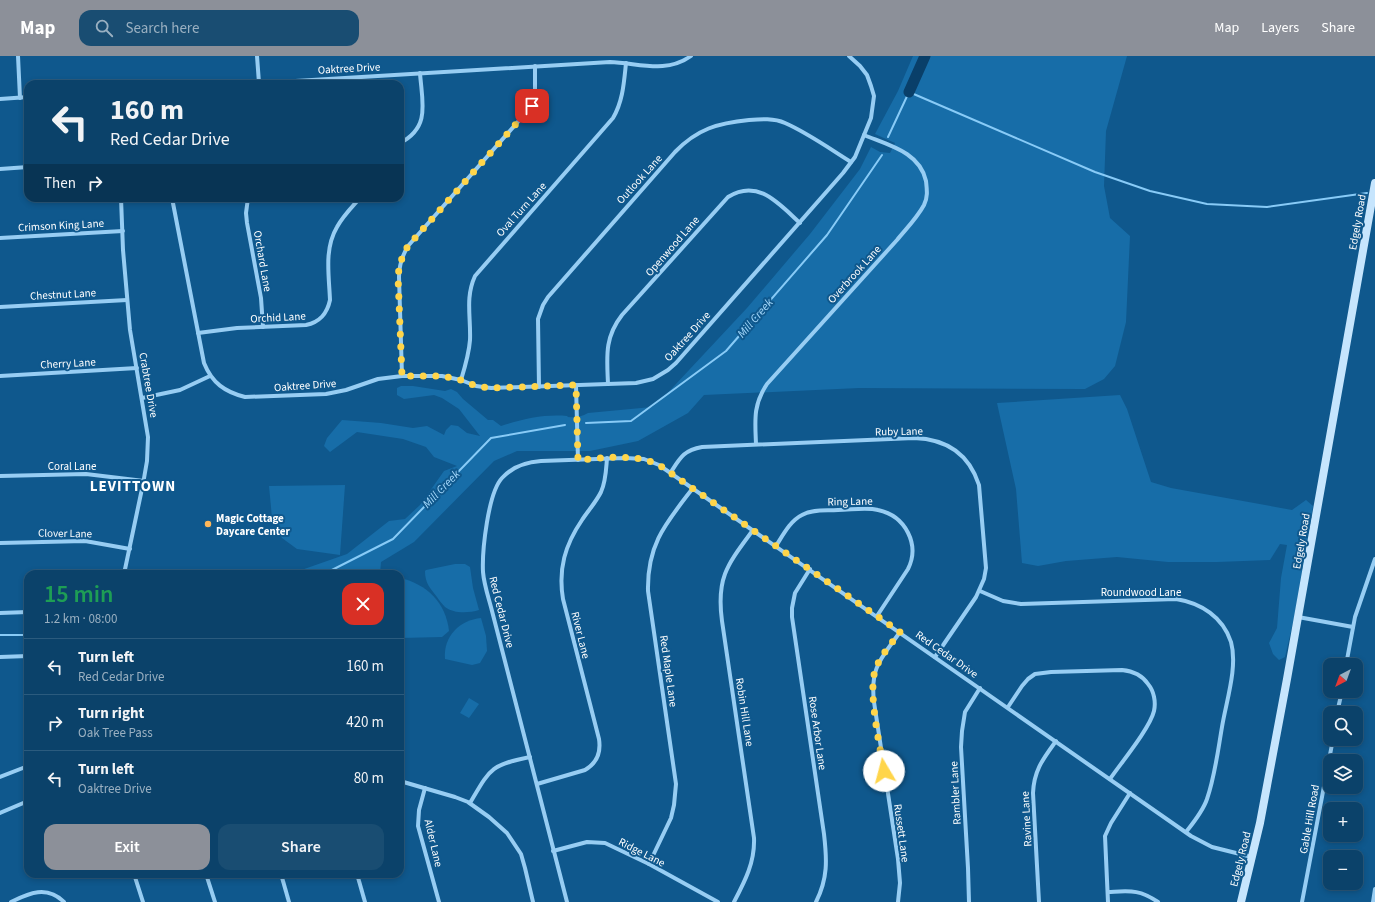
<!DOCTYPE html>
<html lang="en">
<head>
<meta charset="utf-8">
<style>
  :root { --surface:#0b426a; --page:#194d72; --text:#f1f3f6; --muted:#9ab0c1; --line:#2b5b7e; --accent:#8c9099 }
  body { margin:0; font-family:"Source Sans 3",sans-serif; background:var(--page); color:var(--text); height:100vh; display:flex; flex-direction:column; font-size:15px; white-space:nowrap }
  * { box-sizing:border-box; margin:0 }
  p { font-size:13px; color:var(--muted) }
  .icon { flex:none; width:22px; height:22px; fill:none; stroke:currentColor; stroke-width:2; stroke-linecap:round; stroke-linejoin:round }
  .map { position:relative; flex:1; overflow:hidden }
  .panel { position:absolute; left:24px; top:514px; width:380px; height:308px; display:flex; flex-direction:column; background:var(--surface); border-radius:12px; box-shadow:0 2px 6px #0003,0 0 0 1px var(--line) }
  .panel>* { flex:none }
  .guide { position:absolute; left:24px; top:24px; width:380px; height:122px; border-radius:12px; box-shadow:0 2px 6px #0003,0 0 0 1px var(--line); background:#0b426a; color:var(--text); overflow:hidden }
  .needle { width:26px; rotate:221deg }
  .controls { position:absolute; left:1323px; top:602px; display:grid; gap:8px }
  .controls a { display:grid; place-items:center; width:40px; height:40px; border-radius:8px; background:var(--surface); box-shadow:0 2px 6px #0003,0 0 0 1px var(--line); font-size:20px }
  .pin { position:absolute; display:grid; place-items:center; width:34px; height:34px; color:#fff; margin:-17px; border-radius:8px; box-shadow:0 2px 6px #0006 }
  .me { position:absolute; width:44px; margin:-22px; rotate:352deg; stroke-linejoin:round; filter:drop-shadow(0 0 3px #0008) }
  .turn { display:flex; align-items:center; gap:14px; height:84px; padding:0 20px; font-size:18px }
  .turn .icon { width:52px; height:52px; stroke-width:2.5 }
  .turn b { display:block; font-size:28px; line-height:34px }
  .then { display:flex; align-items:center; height:38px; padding:0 20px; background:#0003; gap:8px; font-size:15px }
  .round { display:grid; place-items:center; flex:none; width:42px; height:42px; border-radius:12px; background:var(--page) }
  .overview { display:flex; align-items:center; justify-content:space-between; height:68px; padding:0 20px }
  h1 { font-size:24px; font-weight:600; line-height:30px; color:#1e9e55 }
  .primary-button { display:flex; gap:8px; margin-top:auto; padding:8px 20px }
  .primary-button a { flex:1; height:46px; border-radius:12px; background:var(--accent); color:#fff; font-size:16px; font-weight:600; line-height:46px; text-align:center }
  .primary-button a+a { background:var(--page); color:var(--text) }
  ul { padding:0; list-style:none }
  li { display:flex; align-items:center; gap:12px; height:56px; padding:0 20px; border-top:1px solid var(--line) }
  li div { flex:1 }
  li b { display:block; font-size:15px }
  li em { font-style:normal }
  header { display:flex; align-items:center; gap:24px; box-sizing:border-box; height:56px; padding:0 20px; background:var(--accent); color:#fff }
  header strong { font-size:19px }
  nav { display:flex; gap:22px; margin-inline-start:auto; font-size:14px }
  .search { width:280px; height:36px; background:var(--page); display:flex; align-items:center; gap:10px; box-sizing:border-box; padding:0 14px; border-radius:12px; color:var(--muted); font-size:15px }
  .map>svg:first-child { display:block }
</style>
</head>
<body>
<header>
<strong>Map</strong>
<div class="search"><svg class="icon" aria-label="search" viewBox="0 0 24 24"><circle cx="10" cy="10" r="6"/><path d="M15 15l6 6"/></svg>Search here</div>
<nav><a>Map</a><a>Layers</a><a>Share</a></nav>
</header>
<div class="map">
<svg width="1375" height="846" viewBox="0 0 1375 846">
  <rect width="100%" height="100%" fill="#0f588d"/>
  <g fill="#176da8">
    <path d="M913 0H1127L1106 75 1104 130 1110 162 1130 180 1126 266 1115 310 1104 323 1085 333 859 332 704 339 688 357 638 385 590 395H517L494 405 414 486 381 506 380 518H290L347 498 389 465 405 463 420 449 444 415 457 410 434 401 426 391 403 383 357 376 330 396 324 390 327 382 342 364 381 367 413 372 427 370 444 379 446 374 451 369 458 370 467 377 480 380 459 353 442 342 434 339 404 343 397 339V332L401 330H413L445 335 451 333 457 336 463 343 488 364H493L501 370C523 363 544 358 567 360L568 361C575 362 581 361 588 357L652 351 661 344 747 252 810 178 860 113 871 91 880 96 890 97 895 87 875 78 898 35Z"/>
    <path d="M1120 339 1127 353 1151 426 1171 432 1292 454 1306 444 1313 450 1294 562 1285 601 1279 604 1273 598 1269 587 1277 572 1281 522 1287 489 1280 488 1270 504 1217 506H1168L1117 501 1066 505 1038 510 1022 507 1016 433 997 347Z"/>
    <path d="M345 429 340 499 297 493 282 482 272 462 269 430Z"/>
    <path d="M455 508H465L470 511 473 532 479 554C469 557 454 558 445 551 442 548 439 544 437 541 430 532 425 527 425 515L426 514Z"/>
    <path d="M400 522C427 528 446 547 449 575L442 581 400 582Z"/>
    <path d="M481 562 486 580 487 595 480 607 472 609 445 603C443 580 460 564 481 562Z"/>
    <path d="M469 642 479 648 469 662 460 657Z"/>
  </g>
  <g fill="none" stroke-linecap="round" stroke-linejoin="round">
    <g stroke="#88cbf7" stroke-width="2">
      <path d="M888 81 909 36 1095 116 1150 135 1207 148 1267 151 1367 137"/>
      <path d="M586 367 631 365 726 295 827 179 882 99"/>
      <path d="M324 518 393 483 491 382 565 369"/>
      <path d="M0 579H23"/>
    </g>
    <path stroke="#093f69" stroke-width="11" d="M909 36 925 0"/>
    <g stroke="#97cdf3" stroke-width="4">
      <path d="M18 0 20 42"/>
      <path d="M257 0 259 27"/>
      <path d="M245 28 610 6C639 7 666 18 691 0"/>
      <path d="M0 43 28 41"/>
      <path d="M400 87C431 71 422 46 420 17"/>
      <path d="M0 113 28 111"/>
      <path d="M121 142 123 194 130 274 148 381 147 405 143 428 124 518"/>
      <path d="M172 142 204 307C212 327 225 336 245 341L326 338 346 334 378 323 402 320H442L461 324 476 330 491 332 636 327 653 323 668 314 676 307 843 117 855 101 871 62 874 40 871 30 867 19 860 10 849 0"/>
      <path d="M248 142 246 157 247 167 261 242 263 271"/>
      <path d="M0 182 123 175"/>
      <path d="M0 251 127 244"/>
      <path d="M198 277 237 272 306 269C320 266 327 258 330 244 329 219 324 193 337 171 343 160 352 151 360 142"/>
      <path d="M0 320 137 312"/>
      <path d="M402 320 399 221C399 209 402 200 408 190L532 50 535 38V10"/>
      <path d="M461 324C465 311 469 298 470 284 471 261 465 242 475 220L613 62C623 45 624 26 626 7"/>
      <path d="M608 328C607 302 604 282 622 259L728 141C758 122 779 148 800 167"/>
      <path d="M576 329 578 404"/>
      <path d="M539 331 538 263 543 249 548 241 675 96C697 73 718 67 749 64 761 63 774 62 785 67 808 77 830 93 851 106"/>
      <path d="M142 342 180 334 210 320"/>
      <path d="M756 388C755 364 753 349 767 328L897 184C906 173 917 162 924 149 928 141 927 134 926 125 920 96 888 89 864 79"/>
      <path d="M671 416C680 402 684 394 702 391L914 382C946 383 969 398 979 429L986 512 984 523 976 541 935 601"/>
      <path d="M0 420 86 418 144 425"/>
      <path d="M0 487 85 485 130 493"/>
      <path d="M776 490C783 479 790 465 802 459 813 453 826 455 838 454 851 454 866 451 878 454 906 460 920 489 908 513L877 560"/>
      <path d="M810 513 795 537 792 552V561L824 778C827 804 828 822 816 846"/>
      <path d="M980 535 1003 545 1021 548 1176 543C1201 547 1223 561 1231 586 1238 611 1226 646 1222 671 1218 694 1215 720 1207 743 1203 755 1194 766 1186 776"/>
      <path d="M0 557 28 556"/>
      <path d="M1298 561 1353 571"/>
      <path d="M0 601 28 600"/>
      <path d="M1346 609 1355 561 1375 503"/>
      <path d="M1008 651 1022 630 1028 623 1035 618 1051 616 1122 614C1133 615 1142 619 1148 628 1154 635 1156 646 1154 655 1150 672 1121 707 1110 723"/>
      <path d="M1337 657 1342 635"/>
      <path d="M0 721 28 710"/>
      <path d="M400 725 455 741 468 746 489 761 507 777 521 798 525 812 533 846"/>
      <path d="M537 728 585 714C597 707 601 696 599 683L563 543C558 513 565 489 582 464 588 455 596 446 601 436 606 425 606 414 607 402"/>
      <path d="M425 732 419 754 418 770 439 846"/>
      <path d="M470 747C490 713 490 709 530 701"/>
      <path d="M0 757 28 745"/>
      <path d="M553 795 587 786 605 787 649 808 718 846"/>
      <path d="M649 808 671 762 674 749 676 728 648 535C647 488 666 467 693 432"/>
      <path d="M134 818 143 846"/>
      <path d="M206 818 215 846"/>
      <path d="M281 818 289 846"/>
      <path d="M357 818 365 846"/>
      <path d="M1108 836C1130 835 1139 833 1158 846"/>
      <path d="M11 846C29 837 47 829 64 846"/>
      <path d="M567 846 492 555C489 543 484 529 483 516 482 495 488 437 502 422 513 410 526 406 541 405L625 402 644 403 659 409 1191 780 1212 791 1252 801"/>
      <path d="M734 846C745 825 755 806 754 782L722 565C716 521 728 508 753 474"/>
      <path d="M898 846 900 827 898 803 874 646C870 611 881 603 900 576"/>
      <path d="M969 846 968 812 961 691 962 675 965 656 980 632"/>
      <path d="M1039 846 1033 737C1034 714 1043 703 1056 685"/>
      <path d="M1108 846 1105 780 1111 767 1130 737"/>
      <path d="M1302 846 1333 683"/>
      <path d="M1373 846 1375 833"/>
    </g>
    <path stroke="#c6e5fd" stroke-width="8" d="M1241 846 1260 767 1287 623 1375 127"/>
  </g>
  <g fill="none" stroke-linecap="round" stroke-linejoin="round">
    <path stroke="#ffd54a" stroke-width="7" stroke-dasharray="0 12.6" d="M532 50 408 190C402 200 399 209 398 221L402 320H442L461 324 476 330 491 332 576 329 578 404C605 402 634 397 659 409L900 576C892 587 881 599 876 612 867 633 880 691 884 715"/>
  </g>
  <circle fill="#ffb759" stroke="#0f588d" stroke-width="1.5" cx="208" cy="468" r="4"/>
  <g text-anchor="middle" stroke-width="4" stroke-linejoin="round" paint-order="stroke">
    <g font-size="11" fill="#fff" stroke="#0f588d">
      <text transform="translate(349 12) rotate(-3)" y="4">Oaktree Drive</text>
      <text transform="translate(639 123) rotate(-48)" y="4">Outlook Lane</text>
      <text transform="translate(521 153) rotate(-48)" y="4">Oval Turn Lane</text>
      <text transform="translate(1357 166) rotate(-80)" y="4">Edgely Road</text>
      <text transform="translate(61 169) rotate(-3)" y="4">Crimson King Lane</text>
      <text transform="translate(672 190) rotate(-49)" y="4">Openwood Lane</text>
      <text transform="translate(263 205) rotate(80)" y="4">Orchard Lane</text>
      <text transform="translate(854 218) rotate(-48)" y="4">Overbrook Lane</text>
      <text transform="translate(63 238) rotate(-3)" y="4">Chestnut Lane</text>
      <text transform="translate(278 261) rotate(-3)" y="4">Orchid Lane</text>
      <text transform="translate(687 280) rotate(-48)" y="4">Oaktree Drive</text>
      <text transform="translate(68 307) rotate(-3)" y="4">Cherry Lane</text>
      <text transform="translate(149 329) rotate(80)" y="4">Crabtree Drive</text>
      <text transform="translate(305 329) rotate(-4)" y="4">Oaktree Drive</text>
      <text transform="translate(899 375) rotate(-1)" y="4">Ruby Lane</text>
      <text x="72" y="414">Coral Lane</text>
      <text transform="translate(850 445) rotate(-1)" y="4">Ring Lane</text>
      <text transform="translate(65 477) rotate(1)" y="4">Clover Lane</text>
      <text transform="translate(1301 485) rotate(-80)" y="4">Edgely Road</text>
      <text x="1141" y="540">Roundwood Lane</text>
      <text transform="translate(502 556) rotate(76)" y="4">Red Cedar Drive</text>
      <text transform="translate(581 579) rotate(76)" y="4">River Lane</text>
      <text transform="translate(947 598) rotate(35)" y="4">Red Cedar Drive</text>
      <text transform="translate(669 615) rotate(82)" y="4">Red Maple Lane</text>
      <text transform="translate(745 656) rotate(81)" y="4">Robin Hill Lane</text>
      <text transform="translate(818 677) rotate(82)" y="4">Rose Arbor Lane</text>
      <text transform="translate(955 737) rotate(-93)" y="4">Rambler Lane</text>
      <text transform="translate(1026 763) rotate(-93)" y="4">Ravine Lane</text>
      <text transform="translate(1309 763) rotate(-80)" y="4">Gable Hill Road</text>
      <text transform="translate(902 777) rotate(82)" y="4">Russett Lane</text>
      <text transform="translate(434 787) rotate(77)" y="4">Alder Lane</text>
      <text transform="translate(642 796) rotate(27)" y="4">Ridge Lane</text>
      <text transform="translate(1240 803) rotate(-76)" y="4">Edgely Road</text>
    </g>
    <g font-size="11" font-weight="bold" fill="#fff" stroke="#0f588d" text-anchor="start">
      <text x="216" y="466">Magic Cottage<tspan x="216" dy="13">Daycare Center</tspan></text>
    </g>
    <g font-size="12" font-style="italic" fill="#a3d7fa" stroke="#0f588d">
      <text transform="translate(755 262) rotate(-49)" y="4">Mill Creek</text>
      <text transform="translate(441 433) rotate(-46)" y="4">Mill Creek</text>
    </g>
    <g font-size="15" font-weight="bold" letter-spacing="1" fill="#fff" stroke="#0f588d">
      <text x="133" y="435">LEVITTOWN</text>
    </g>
  </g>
</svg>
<div class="controls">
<a><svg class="needle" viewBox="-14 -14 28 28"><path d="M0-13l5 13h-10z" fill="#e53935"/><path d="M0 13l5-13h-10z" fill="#9ab0c1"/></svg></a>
<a><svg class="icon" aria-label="search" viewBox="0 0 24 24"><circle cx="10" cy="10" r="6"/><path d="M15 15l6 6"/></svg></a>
<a><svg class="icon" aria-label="layers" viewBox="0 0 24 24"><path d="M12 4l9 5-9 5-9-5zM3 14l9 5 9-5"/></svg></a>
<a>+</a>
<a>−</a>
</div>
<div class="pin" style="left:532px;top:50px;background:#d93025"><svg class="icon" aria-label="arrive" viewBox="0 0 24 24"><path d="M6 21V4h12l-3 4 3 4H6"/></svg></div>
<svg class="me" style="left:884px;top:715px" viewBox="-20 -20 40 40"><circle r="19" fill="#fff"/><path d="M0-13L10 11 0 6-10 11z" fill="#ffd54a"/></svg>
<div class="guide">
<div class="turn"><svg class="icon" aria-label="left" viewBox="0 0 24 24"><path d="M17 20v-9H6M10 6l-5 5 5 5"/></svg><div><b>160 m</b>Red Cedar Drive</div></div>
<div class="then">Then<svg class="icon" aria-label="right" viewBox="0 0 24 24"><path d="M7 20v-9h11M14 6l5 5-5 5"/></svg></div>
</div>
<section class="panel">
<div class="overview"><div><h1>15 min</h1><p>1.2 km · 08:00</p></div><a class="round" style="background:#d93025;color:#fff"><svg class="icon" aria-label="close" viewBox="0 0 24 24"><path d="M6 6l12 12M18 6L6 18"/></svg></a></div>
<ul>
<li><svg class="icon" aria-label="left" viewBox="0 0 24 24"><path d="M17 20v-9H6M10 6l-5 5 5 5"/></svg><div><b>Turn left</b><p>Red Cedar Drive</p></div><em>160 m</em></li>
<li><svg class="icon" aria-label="right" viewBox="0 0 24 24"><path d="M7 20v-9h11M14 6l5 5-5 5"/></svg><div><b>Turn right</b><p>Oak Tree Pass</p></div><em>420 m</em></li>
<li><svg class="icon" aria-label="left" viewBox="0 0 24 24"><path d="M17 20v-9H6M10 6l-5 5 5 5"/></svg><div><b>Turn left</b><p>Oaktree Drive</p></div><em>80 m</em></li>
</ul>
<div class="primary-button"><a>Exit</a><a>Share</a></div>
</section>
</div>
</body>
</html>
